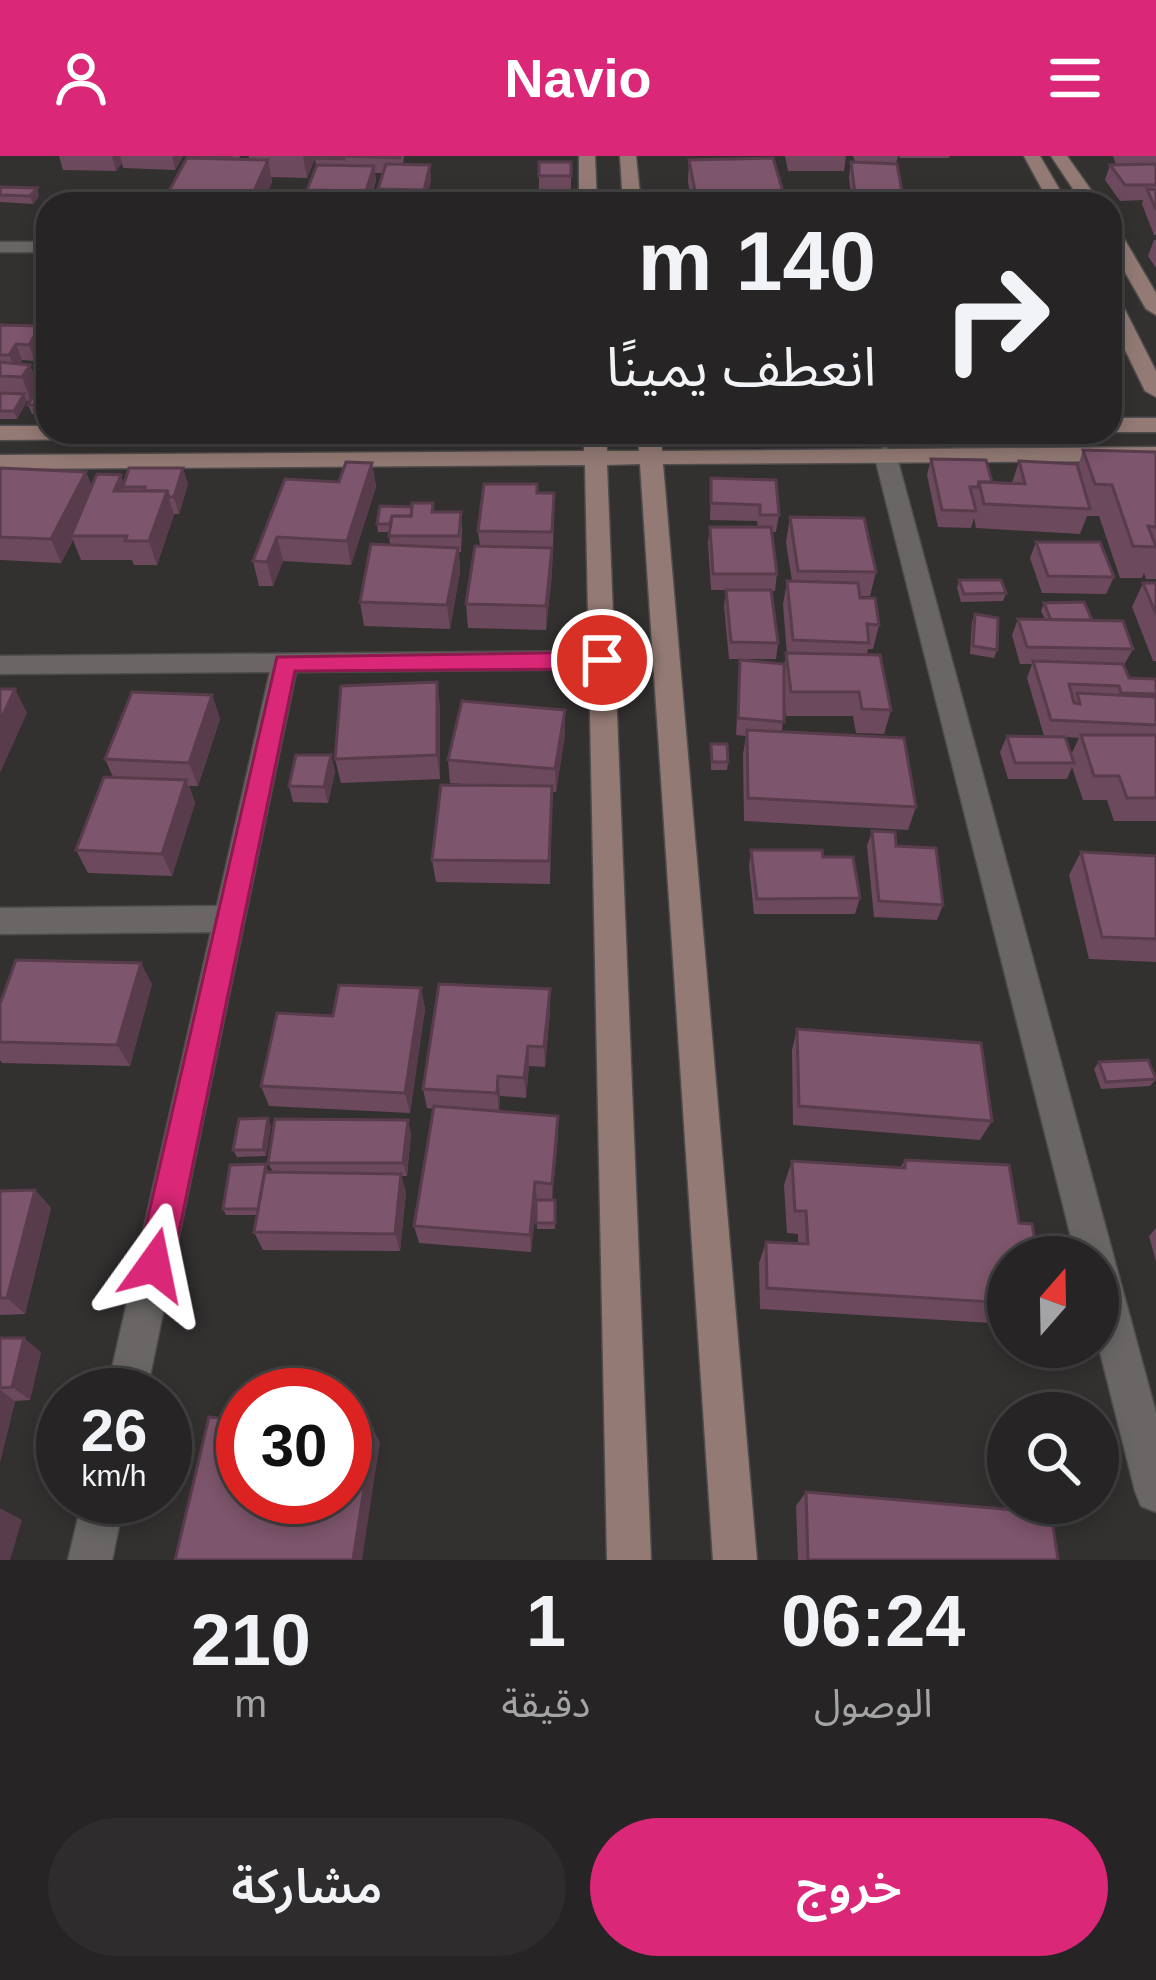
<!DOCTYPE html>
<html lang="ar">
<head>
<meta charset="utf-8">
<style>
  :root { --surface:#262424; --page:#2e2c2c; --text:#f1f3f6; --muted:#a4a4a6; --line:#424141; --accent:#db2777 }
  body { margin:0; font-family:Helvetica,"Noto Sans Arabic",sans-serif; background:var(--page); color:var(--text); direction:rtl; height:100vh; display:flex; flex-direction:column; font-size:45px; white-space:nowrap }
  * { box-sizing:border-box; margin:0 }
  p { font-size:39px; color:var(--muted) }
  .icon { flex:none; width:66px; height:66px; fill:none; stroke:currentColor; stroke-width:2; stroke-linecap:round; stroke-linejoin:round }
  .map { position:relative; height:1404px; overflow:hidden; direction:ltr }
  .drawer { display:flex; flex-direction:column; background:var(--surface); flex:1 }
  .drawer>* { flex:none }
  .banner { position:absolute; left:36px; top:36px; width:1086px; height:252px; border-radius:36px; box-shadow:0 6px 18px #0003,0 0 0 3px var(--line); direction:rtl; background:#262424; color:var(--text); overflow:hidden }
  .needle { width:78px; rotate:20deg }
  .fabs { position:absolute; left:987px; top:1080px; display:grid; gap:24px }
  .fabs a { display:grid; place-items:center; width:132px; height:132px; border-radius:50%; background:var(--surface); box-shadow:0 6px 18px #0003,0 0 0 3px var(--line); font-size:60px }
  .speed { position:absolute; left:36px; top:1212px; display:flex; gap:24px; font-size:60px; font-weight:700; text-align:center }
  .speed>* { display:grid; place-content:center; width:156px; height:156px; border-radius:50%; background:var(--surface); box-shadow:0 6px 18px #0003,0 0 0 3px var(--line); line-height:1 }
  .speed small { font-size:30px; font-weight:400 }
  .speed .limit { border:18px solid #d22; background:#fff; color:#111 }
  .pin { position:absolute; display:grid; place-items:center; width:102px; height:102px; color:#fff; margin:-51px; border:6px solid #fff; border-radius:50%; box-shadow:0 3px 12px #0007 }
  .me { position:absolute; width:132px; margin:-66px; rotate:12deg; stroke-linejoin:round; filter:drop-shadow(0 0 9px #0008) }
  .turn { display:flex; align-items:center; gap:42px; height:252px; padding:0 48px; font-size:54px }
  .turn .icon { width:156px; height:156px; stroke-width:2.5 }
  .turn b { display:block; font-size:84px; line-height:102px }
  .eta { display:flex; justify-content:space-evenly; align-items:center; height:204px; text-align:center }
  .eta b { font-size:72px; font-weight:600; line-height:84px }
  .primary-button { display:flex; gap:24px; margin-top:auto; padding:24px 48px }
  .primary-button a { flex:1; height:138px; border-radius:72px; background:var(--accent); color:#fff; font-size:48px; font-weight:600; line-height:138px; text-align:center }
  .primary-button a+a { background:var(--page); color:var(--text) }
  header { display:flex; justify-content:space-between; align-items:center; height:156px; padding:0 48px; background:var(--accent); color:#fff; font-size:54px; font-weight:600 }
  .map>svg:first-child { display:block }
</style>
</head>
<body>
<header><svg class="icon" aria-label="menu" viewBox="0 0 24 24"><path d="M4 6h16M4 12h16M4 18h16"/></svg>Navio<svg class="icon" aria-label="person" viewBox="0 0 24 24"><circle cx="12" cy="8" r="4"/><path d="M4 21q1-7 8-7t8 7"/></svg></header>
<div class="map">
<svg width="1156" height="1404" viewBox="0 0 1156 1404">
  <rect width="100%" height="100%" fill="#333030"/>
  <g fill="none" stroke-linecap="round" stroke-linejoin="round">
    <g stroke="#4f4c4c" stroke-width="3">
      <g id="street">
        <rect x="0" y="86" width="48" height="10"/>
        <path d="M885 291 896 298 1156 1257V1356L1141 1350 1135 1335 1098 1188V1101H1076L874 298Z"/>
        <path d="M602 495 615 504 602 513 296 516 146 1239H106L211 776 0 778V752L217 750 270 516 0 518V500Z"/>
        <path d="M83 1341H125L112 1404H68Z"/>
      </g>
    </g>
    <g stroke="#4f4c4c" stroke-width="3">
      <g id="secondary">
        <path d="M579 0H595L597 48H579Z"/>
        <path d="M620 0H636L641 48H623Z"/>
        <path d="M1024 0H1040L1068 48H1050Z"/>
        <path d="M1051 0H1067L1101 48H1083Z"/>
        <path d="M1110 69 1119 74 1156 137V159L1146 153 1110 90Z"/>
        <path d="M1110 138 1120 144 1156 215V241L1145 235 1110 163Z"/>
        <rect x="1110" y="262" width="46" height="14"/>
        <path d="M0 270H48V276H124L113 283 0 284Z"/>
        <path d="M584 276H606L607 295H639L638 276H660L662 295 1156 291V305L663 308 757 1404H713L640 308 607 309 651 1404H607L585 309 0 313V299L584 295Z"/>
      </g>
    </g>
    <use href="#street" fill="#6a6666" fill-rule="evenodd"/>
    <use href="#secondary" fill="#937a74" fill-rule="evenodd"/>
  </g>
  <g fill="#6c495d" fill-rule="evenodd">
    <path d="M59 0H183L175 14 123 12 122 7 116 15 63 14Z"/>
    <path d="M188 0H240L239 4H249V0H404L403 9 431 24 425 48H380L378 33 383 17H375L376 25 369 48H310L307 34 316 10 315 3 307 22 271 21 272 26 266 40 300 48H172L169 35Z"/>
    <path d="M785 0H846L844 15H788Z"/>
    <path d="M853 0H898L896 8 902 36 900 48H852L849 21 851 6H855Z"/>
    <path d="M899 0H950L949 2H900Z"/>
    <path d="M1113 0H1156V79H1154L1142 48 1143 44 1120 45 1105 24 1110 9H1116Z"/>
    <path d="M689 4 784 39 783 48H692L688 26Z"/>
    <rect x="539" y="6" width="32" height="29"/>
    <path d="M0 31 39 40 33 48 0 46Z"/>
    <path d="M1154 84H1156V112L1148 100Z"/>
    <path d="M0 169 45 183 48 178V213H45L39 198 35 205 22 204 20 208 30 209 39 233 36 237 48 238V258H32L28 249 31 245H26L17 263H0Z"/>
    <path d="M1083 294 1156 296V423H1146L1144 417 1142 422H1120L1099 360H1087L1080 378 976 372 974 362 971 372 938 371 927 319 931 303 991 325 1012 327 1019 305 1078 310Z"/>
    <path d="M372 307 376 331 351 409 283 405 273 430H259L253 405 285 323 339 326Z"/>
    <path d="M0 312 86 316 92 331 124 327 188 328 179 358H174L157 409H134L132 404H81L73 384 61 407 0 404Z"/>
    <path d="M711 322 779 359 776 376H771L777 418 775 435H772L778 487 776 503H729L724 450 726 434H711L708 387 710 371H758L757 365 710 364Z"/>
    <path d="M537 337 554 361 552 417 546 474 468 472 466 448 480 390 478 375Z"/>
    <path d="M433 347 434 356H461L462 373 461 396H459L460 416 450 473 364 470 360 446 390 389 389 376H378L377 368 412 351Z"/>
    <path d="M790 361 876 416 870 440H860L879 469 873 493H868L867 498 891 554 884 578 856 577 853 560H786L784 544 782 576 916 651 908 674 744 665 743 598 746 580 736 579 740 504 784 508 787 498 783 449 787 425H792L786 386Z"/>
    <path d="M1036 386 1114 421 1106 438 1042 437 1030 402Z"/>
    <path d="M959 424 1006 437 1003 445 961 446 957 432Z"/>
    <path d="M1143 427H1156V505H1153L1132 451Z"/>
    <path d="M1044 447 1092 464 1133 493 1124 509 1129 522 1156 523V665H1114L1107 644H1083L1072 611 1067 623H1008L1000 596 1007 580H1044L1027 522 1032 508H1020L1012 479 1018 463H1045L1041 455ZM1066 581 1079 582 1071 599Z"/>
    <path d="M975 458 997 494 994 502 970 498 972 466Z"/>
    <path d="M212 539 220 563 198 630H189L195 647 172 720 88 717 76 694 113 621 105 603Z"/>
    <path d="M440 550V623L341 627 335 603Z"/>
    <path d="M565 554V578L556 636H552L550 728 436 726 432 704 473 629 450 627 448 604Z"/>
    <path d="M711 588 728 606 727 614H711Z"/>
    <path d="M331 599 335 616 328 647 293 646 289 630Z"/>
    <path d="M872 675 896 690 943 749 937 764 874 761 867 690Z"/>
    <path d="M751 694 823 701 860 742 855 758H754L749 710Z"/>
    <path d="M1081 696 1156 700V806L1089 803 1069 719Z"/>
    <path d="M152 828 130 910 2 907 0 904V848Z"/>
    <path d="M421 832 425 853 410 957 269 950 261 930 333 860Z"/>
    <path d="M550 855 545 911 529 910 526 942 500 940 499 956 558 960V980L552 1044H555V1073H537L536 1048 531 1096 419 1087 414 1070 434 953 427 952 423 933Z"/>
    <path d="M797 873 992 965 980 984 793 969 792 894Z"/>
    <path d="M1099 906 1156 923 1150 930 1101 933 1094 913Z"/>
    <path d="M271 969 266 1000 237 1001 233 994Z"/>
    <path d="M411 977 407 1020H401L406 1036 400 1095 263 1094 254 1076 257 1059H226L223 1053 266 1008 268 1016H273L268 1007Z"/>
    <path d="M905 1004 1008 1101V1168L760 1153 759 1107 766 1086 798 1087V1078L787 1077 784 1029 792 1005 900 1012Z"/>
    <path d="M35 1034 51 1052 25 1158 0 1159V1035Z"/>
    <path d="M1156 1072V1106L1149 1080Z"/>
    <path d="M0 1182 41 1196 30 1244 15 1245 0 1306Z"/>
    <path d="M806 1336 1058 1404H798L796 1350Z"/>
  </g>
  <g fill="#583c4c">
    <path d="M112 0H120L122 7 116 15Z"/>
    <path d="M172 0H183L175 14Z"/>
    <path d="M303 0H316L307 22Z"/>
    <path d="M268 4 272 26 262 48H256L254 35Z"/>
    <path d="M430 9 431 24 425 48 424 34Z"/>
    <path d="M374 10 376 25 368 48 366 35Z"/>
    <path d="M37 32 39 40 33 48 30 40Z"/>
    <path d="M40 170 46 186 35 205 29 189Z"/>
    <path d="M16 188 22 204 16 215 9 199Z"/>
    <path d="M30 209 39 233 31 245 22 221Z"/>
    <path d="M24 238 27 246 17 263 14 255Z"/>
    <path d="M372 307 376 331 351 409 347 385Z"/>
    <path d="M183 312 188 328 179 358 174 341Z"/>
    <path d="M86 316 95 340 71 380 73 384 61 407 51 383Z"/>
    <path d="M121 319 125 331H123L128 346 114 335Z"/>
    <path d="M167 335 174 359 157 409 149 385Z"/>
    <path d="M277 381 283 405 273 430 267 406Z"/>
    <path d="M458 392 460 416 450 473 447 449Z"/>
    <path d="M552 392V417L546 474V450Z"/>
    <path d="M437 526 440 550V623L437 599Z"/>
    <path d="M15 533 27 557 0 617V565Z"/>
    <path d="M212 539 220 563 198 630 189 607Z"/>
    <path d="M565 554V578L556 636 555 613Z"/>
    <path d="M331 599 335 616 328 647 324 631Z"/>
    <path d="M186 624 195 647 172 720 162 698Z"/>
    <path d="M141 807 152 828 130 910 117 889Z"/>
    <path d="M421 832 425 853 410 957 405 937Z"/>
    <path d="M550 833V855L545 911 544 891Z"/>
    <path d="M528 890 529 910 526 942 524 922Z"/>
    <path d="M498 920 500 940 499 956 497 937Z"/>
    <path d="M558 960V980L552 1046V1028Z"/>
    <path d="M268 962 271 969 266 1000 263 994Z"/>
    <path d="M408 964 411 977 407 1020 403 1007Z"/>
    <path d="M401 1018 406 1036 400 1095 395 1078Z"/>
    <path d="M535 1026 537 1044 531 1096 530 1079Z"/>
    <path d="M35 1034 51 1052 25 1158 7 1142Z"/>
    <path d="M24 1182 41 1196 30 1244 12 1231Z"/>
    <path d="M0 1234 15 1245 0 1306Z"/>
    <path d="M373 1273 380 1286 362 1404H353Z"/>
    <path d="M0 1352 22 1364 10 1404H0Z"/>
  </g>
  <g fill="#7d556c" stroke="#583c4c" stroke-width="3">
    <path d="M188 0H231L230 4 187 3Z"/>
    <path d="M316 0H344V3L315 2Z"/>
    <path d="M345 0H400V2Z"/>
    <path d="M187 2 268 4 254 35H169Z"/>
    <path d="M773 2 784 39 744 37 745 41 716 42 714 35H695L689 4Z"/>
    <rect x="539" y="6" width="32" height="14"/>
    <path d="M851 6 897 8 902 36 855 38Z"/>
    <path d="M386 8 430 9 424 34 378 33Z"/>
    <path d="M1156 8V29H1125L1110 9Z"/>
    <path d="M317 9 374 10 366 35 307 34Z"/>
    <path d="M0 31 37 32 30 40 0 39Z"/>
    <path d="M1147 33 1156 34V54Z"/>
    <path d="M262 40 299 42 296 48H257Z"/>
    <rect x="548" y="41" width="22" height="7"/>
    <path d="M0 169 40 170 29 189 16 188 9 199H0Z"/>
    <path d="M48 178V197H39Z"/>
    <path d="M0 206 30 209 22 221 0 220Z"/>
    <path d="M0 237 24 238 14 255H0Z"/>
    <path d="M34 237 48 238V249H28Z"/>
    <path d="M1083 294 1156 296V371L1148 370 1156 391 1133 390 1112 329 1095 328Z"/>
    <path d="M931 303 986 304 992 326H979L978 331H970L976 355 942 354Z"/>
    <path d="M1019 305 1077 308 1090 353 984 348 979 326 1025 328Z"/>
    <path d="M346 306 372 307 347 385 277 381 267 406 253 405 285 323 339 326Z"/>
    <path d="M0 312 86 316 51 383 0 381Z"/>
    <path d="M129 312H183L174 341H169L167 335H144L145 331H123Z"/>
    <path d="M97 318 121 319 114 335H167L149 385H125L127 380H71Z"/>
    <path d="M711 322 776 324 779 359H760V349L711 347Z"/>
    <path d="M484 328H537V337H554L552 376 478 375Z"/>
    <path d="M412 347H433L432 356H461L459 380H389L392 360H411Z"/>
    <path d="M380 350 412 351 411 360H392L390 368H377Z"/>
    <path d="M790 361 864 362 876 416 798 415Z"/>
    <path d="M710 371H771L777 418H713Z"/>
    <path d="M1036 386H1100L1114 421 1048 420Z"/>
    <path d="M371 388 458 392 447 449 360 446Z"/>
    <path d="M475 390 552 392 546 450 466 448Z"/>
    <path d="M959 424H1001L1006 437 964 438Z"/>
    <path d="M787 425 858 427 860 442H875L879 469 867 468 869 487 793 484Z"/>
    <path d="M1143 427H1156V458Z"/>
    <path d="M726 434H771L778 487 731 486Z"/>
    <path d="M1084 446 1092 464H1051L1044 447Z"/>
    <path d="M975 458 998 462 997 494 973 490Z"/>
    <path d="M1018 463 1123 465 1133 493 1027 491Z"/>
    <path d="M786 497 880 499 891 554 862 553 859 536H791Z"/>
    <path d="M740 504 784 508V566L738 562Z"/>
    <path d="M1033 505 1123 508 1129 522 1156 523V538L1121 537 1119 530 1069 528 1074 547 1080 548 1077 537 1156 541V569L1051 564Z"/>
    <path d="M437 526V599L335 603 341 530Z"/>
    <path d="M0 533H15L0 565Z"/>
    <path d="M132 536 212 539 189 607 105 603Z"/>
    <path d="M462 545 565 554 555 613 448 604Z"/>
    <path d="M747 574 904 582 916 651 748 642Z"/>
    <path d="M1081 579H1156V642H1127L1119 620H1094Z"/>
    <path d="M1007 580 1065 581 1074 607H1015Z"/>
    <path d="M711 588H727L728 606H712Z"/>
    <path d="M296 599H331L324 631 289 630Z"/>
    <path d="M104 621 186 624 162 698 76 694Z"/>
    <path d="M441 629 552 630 549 705 432 704Z"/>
    <path d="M872 675 895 676 896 690 936 692 943 749 879 745Z"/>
    <path d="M751 694H822L823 701H853L860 742 757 743Z"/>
    <path d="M1081 696 1156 700V783L1102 781Z"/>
    <path d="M16 804 141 807 117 889 0 886V848Z"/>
    <path d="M439 828 550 833 544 891 528 890 524 922 498 920 497 937 423 933Z"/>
    <path d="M339 829 421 832 405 937 261 930 277 857 333 860Z"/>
    <path d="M797 873 981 887 992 965 799 950Z"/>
    <path d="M1148 904 1156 923 1106 926 1099 906Z"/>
    <path d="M434 950 558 960 552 1028 535 1026 530 1079 414 1070Z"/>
    <path d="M268 962 263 994H233L239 963Z"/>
    <path d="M275 963 408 964 403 1007H268Z"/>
    <path d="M905 1004 1009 1009 1019 1067 1032 1068 1038 1101H1008V1147L767 1132 766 1086 808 1088 806 1055H795L792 1005 905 1012Z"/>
    <path d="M266 1008 258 1053H223L230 1009Z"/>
    <path d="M265 1016 401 1018 395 1078 254 1076Z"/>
    <path d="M35 1034 7 1142H0V1035Z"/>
    <rect x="536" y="1044" width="19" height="23"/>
    <path d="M0 1182H24L12 1231 0 1232Z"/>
    <path d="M209 1261 243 1264V1341H345V1271L373 1273 353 1404H175Z"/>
    <path d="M806 1336 1051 1357 1058 1404H808Z"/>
  </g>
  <path fill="#db2777" stroke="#8e194d" stroke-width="3" d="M602 496 614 504 602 513 295 515 172 1109 167 1121 154 1126 142 1121 137 1109 277 501Z"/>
</svg>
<div class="fabs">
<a><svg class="needle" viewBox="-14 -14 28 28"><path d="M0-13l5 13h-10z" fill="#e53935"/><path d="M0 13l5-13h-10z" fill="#a4a4a6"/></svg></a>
<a><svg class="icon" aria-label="search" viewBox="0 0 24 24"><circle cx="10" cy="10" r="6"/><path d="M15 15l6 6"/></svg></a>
</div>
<div class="speed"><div>26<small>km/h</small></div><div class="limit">30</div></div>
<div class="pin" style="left:602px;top:504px;background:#d93025"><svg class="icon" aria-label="arrive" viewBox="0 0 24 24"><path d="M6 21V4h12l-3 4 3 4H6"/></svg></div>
<svg class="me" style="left:154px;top:1109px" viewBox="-20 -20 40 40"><path d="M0-17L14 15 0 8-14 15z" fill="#db2777" stroke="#fff" stroke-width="4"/></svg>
<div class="banner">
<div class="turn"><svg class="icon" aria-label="right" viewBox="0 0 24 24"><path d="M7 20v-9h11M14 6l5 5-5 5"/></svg><div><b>140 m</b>انعطف يمينًا</div></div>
</div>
</div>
<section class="drawer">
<div class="eta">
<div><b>06:24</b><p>الوصول</p></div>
<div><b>1</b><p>دقيقة</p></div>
<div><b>210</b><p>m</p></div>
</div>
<div class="primary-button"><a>خروج</a><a>مشاركة</a></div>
</section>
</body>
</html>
